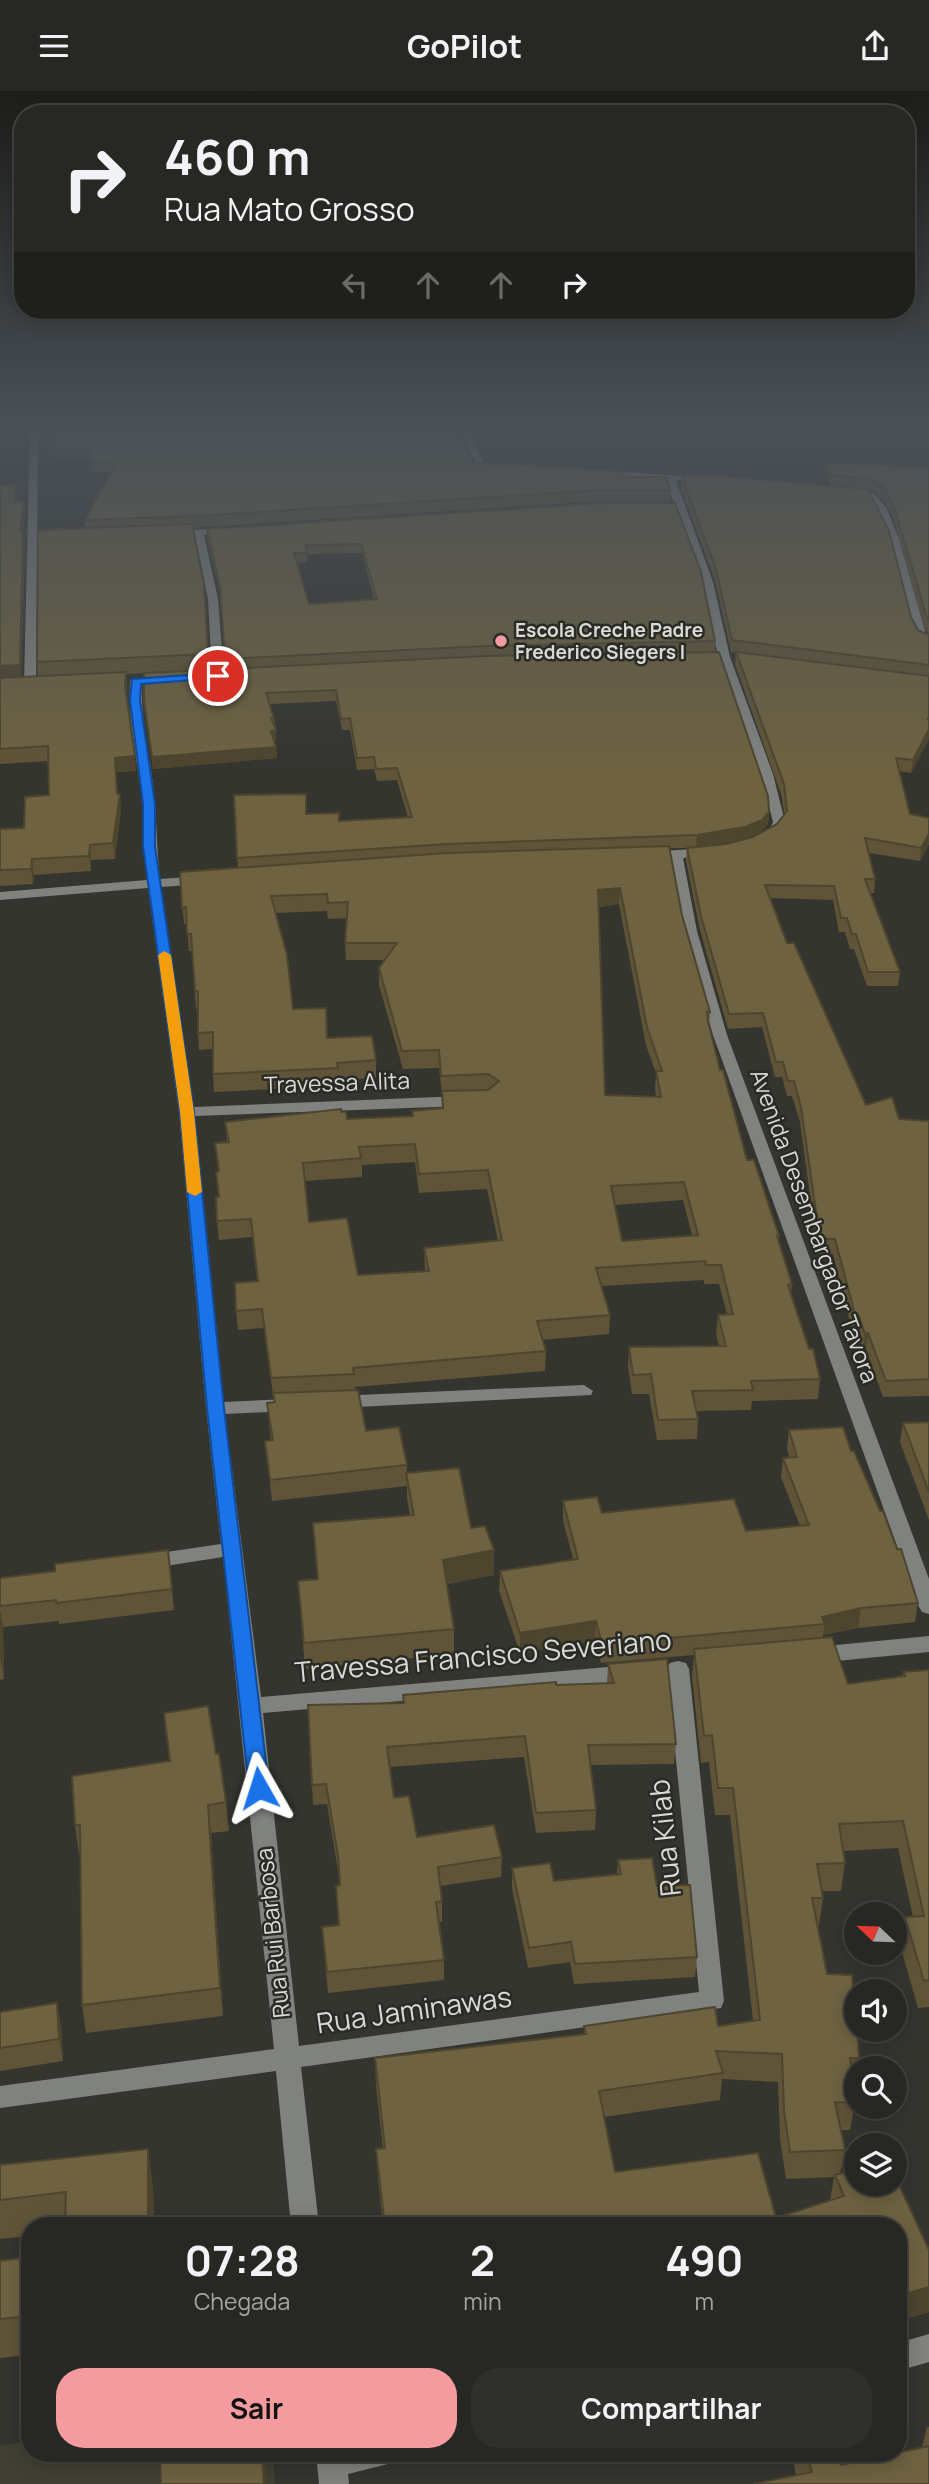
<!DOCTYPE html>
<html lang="pt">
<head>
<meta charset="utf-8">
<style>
  :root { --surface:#272823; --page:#2f302b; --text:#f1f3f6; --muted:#a4a6a6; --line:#434441; --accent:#f49b9f }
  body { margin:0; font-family:Manrope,sans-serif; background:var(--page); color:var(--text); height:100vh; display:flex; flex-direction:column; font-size:26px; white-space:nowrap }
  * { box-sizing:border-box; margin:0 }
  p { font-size:23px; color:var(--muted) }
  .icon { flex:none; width:38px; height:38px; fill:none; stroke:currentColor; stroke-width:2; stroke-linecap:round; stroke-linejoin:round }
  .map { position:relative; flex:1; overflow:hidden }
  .details { position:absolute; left:21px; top:2126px; width:886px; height:245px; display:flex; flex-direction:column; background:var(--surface); border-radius:28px; box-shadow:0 4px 18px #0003,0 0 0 2px var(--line) }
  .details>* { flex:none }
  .top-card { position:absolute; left:14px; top:14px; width:901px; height:214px; border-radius:28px; box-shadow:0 4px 18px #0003,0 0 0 2px var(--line); background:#272823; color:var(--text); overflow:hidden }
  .needle { width:46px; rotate:293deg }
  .tools { position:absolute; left:844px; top:1811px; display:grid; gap:14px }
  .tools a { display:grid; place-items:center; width:63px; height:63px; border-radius:50%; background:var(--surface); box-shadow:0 4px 18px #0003,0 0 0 2px var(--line); font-size:35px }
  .pin { position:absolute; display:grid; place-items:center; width:60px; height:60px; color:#fff; margin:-30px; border:4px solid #fff; border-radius:50%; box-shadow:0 2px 7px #0007 }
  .me { position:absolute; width:77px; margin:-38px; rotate:354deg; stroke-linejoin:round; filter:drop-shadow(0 0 5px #0008) }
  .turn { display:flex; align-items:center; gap:24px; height:147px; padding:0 35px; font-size:32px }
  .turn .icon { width:91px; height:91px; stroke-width:2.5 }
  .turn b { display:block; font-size:49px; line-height:60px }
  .lanes { display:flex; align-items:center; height:66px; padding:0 35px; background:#0003; justify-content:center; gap:35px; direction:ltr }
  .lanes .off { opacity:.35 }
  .eta { display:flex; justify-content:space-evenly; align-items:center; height:119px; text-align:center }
  .eta b { font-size:42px; font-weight:700; line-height:49px }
  .cta { display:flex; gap:14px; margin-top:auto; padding:14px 35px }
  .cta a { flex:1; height:80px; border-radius:28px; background:var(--accent); color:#111; font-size:28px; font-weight:700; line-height:80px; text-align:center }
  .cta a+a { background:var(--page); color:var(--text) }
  header { display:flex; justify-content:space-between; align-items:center; height:91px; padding:0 35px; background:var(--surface); font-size:32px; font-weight:700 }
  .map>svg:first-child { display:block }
</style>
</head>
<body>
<header><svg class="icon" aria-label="menu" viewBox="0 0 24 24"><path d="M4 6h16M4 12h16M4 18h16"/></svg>GoPilot<svg class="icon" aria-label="share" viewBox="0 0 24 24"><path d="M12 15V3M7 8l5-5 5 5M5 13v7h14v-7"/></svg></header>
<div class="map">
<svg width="929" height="2393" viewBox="0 0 929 2393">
  <rect width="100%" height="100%" fill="#34352f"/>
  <path fill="#3f3f34" d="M30 2349V2362L273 2363 275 2393H0V2355Z"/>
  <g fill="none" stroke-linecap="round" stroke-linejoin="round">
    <g fill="#80827f" fill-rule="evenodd">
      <path d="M30 340H38L36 594 30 597 24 594Z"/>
      <path d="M459 340H467L485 374 503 377V381L479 378Z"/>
      <path d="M598 379 682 385 687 388 676 390 713 491 730 566 773 683 785 731C780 742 776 754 761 751L760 748 768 742 773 731 761 683 731 607 718 566 703 491 666 390 595 384 593 382Z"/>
      <path d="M849 397 873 402 886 416 899 448 929 554 919 550 912 537 889 448 877 416 866 406 846 402 844 400Z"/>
      <path d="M230 437 233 438V442L204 444 218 508 224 585 218 588 212 585 208 508 195 445 170 446 165 443 170 440Z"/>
      <path d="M136 587 142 590C140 631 152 672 155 713 157 739 157 763 160 788L202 785 209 789 202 793 161 796 194 1016 463 1005 471 1010 463 1015 195 1025 224 1311 289 1308 298 1314 289 1320 225 1323 261 1606 631 1574 639 1576 642 1582 639 1588 631 1590 263 1622 299 1955 699 1901 667 1578 670 1572 678 1570 686 1572 689 1578 724 1910 721 1917 301 1976 319 2135H291L276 1980 0 2017V1995L274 1958 223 1466 146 1478 139 1476 136 1471 139 1466 146 1464 221 1453 206 1317 179 1021 148 797 0 809V801L147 789C143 762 145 735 142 708 137 669 128 629 130 590Z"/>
      <path d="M709 757 716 761 714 764 683 767 697 840 727 944 929 1488V1523L922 1521 919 1516 713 944 683 840 670 767 646 769 639 765 646 761Z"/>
      <path d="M584 1294 593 1300 591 1304 337 1317 328 1311 337 1305Z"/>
      <path d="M929 1545V1561L816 1572 808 1569 805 1564 808 1559 816 1556Z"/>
      <path d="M929 2243V2271L898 2280V2252Z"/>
      <path d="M316 2362H397L392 2372 348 2383 349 2393H319Z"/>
    </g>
  </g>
  <g fill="#5f5438" fill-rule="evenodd">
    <path d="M55 340 473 372 622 386 671 399 670 410H601L193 437 204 493 209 579 126 583 127 606 136 680 116 681 117 703 121 718 115 768 91 769V780L34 784 33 793 0 795V738L24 737 49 704 48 670 0 673V394L16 393 17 410 25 422 23 440 25 453 21 586 38 585 37 571 85 437V429L111 381 92 382 91 367 55 368 54 357Z"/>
    <path d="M828 371 929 378V543L924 536 893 426 884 410 871 398H868L911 526 918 539 929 544V648L911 682 900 680 910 723 929 727V753L920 770 869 762 875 788 874 802H871L900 881 898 895H867L854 858H850L845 841H839L833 809 771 807 787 852 866 1014 899 1028 929 1030V1305L883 1306 866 1258 863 1259 856 1239H852L833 1163H818L800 1031 792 1005H787L782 986H775L762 936 728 938 700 839 686 770 687 757H690H669L682 824 710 921 709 934 720 979 747 1069 779 1145V1152L792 1193 791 1203 809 1258 820 1288 818 1308 752 1310 751 1319 696 1320 698 1328 697 1348 657 1349 649 1303H632L628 1275 629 1256 719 1255 716 1243 718 1224 727 1223 719 1193H704V1189L601 1195 610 1224 609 1243 542 1249 546 1260 545 1280 355 1296 366 1340 407 1374V1382L494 1459V1484L447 1493 454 1538V1563L305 1578 298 1490 317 1488 313 1432 410 1424 407 1407V1395L272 1410 265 1350H271L267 1312 274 1311 264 1237 238 1239 236 1220 257 1190 252 1146 219 1149 217 1130 219 1106 216 1081H218L215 1052 227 1051 225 1031 341 1021 347 1028 412 1025V1020L442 1017V1003L439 977 403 978 379 894V877L385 869H346L345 852 347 827 328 828 327 820 275 822 293 918 327 947 376 969V987L338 989V995L214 1001 213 983V958L199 959 198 942V918H196L192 860H189L187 833H184L180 781 238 777 234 704 307 715 306 723 339 730 408 726 397 689 377 690 374 678 357 679 350 639H342L336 610 269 613 274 627 276 639V651H275L276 656 277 667 153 678 144 610 225 578 221 507 207 447V438L601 412 715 550V560L769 721 768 733 761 741 744 748 700 756 726 753 753 746 777 733 784 723 782 706 735 573 736 561H731L715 489 681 397 682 386 831 394 827 381ZM362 462 374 508 309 513 297 472 307 471V463ZM619 813 646 954 656 982 655 998 656 1006 605 1004 599 816ZM415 1071 419 1102 487 1098 498 1150 424 1157 425 1180 358 1184 309 1131 305 1090 362 1086V1074ZM683 1109 692 1144 622 1150 615 1114Z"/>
    <path d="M929 1331V1429L900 1351 903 1332Z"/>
    <path d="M789 1339 851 1360 897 1458 918 1512 915 1531 858 1537 823 1544V1547L848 1593 902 1585 903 1581 929 1579V1916L918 1917 900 1854 905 1826H913L898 1757 843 1760 845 1772 841 1800H821L823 1807 819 1834H818L827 1883 859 1967 857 1978H856L854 1995H853L855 2012 850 2039H841L845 2059 840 2083 929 2159V2221L898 2230V2135H383L378 2086 376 2058H383L376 1995 375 1967 584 1943V1935H718L753 1930 730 1724H715L709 1671 701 1672 692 1585 694 1564 601 1572 595 1550 520 1562 499 1500 500 1480 573 1468 563 1429V1410L602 1422 746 1440 800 1435 781 1386 783 1367 789 1366 787 1358ZM722 1988 778 1991 780 2048 786 2088 834 2086 830 2110 776 2127 615 2081 604 2026 720 2009Z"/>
    <path d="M168 1459 174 1519 59 1533V1530L3 1536 4 1588 0 1589V1487L55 1480Z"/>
    <path d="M608 1573 676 1653 674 1673 590 1674 596 1719 595 1739 536 1742 524 1666 390 1676 394 1707 417 1746 502 1766 501 1786 440 1795 442 1810V1831H439L444 1869V1889L328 1902 322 1836 339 1834 336 1795 339 1794V1785L327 1713 313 1714 308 1614 403 1612V1604L607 1592Z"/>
    <path d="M164 1622 216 1663 226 1711 229 1740 211 1742 223 1925 86 1942 82 1914 81 1762 79 1763 75 1734 170 1670Z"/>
    <path d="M618 1769 657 1795 697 1866 695 1886 574 1893 570 1871 528 1877 512 1797V1777L554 1790 617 1784Z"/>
    <path d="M0 1921 61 1934 63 1970 0 1980Z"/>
    <path d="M0 2074 153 2096 154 2135H30V2145L0 2148Z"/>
    <path d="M30 2166V2264L0 2267V2170Z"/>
    <path d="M927 2336H929V2393L796 2384 794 2376 796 2362H838L841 2374 922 2356Z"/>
  </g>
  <g fill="#4d452e">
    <path d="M16 393 18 405 16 423 14 410Z"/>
    <path d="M24 410 25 422 21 450 20 438Z"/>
    <path d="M23 441 25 453 21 588 0 589V575Z"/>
    <path d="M126 581 127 595 126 609 125 595Z"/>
    <path d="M929 638V648L911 682 913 669Z"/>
    <path d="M276 639V651L272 652 271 640Z"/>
    <path d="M276 656 277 667 153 678 152 666Z"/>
    <path d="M135 665 136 680 116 681 118 715 120 703 121 718 115 768 113 752 115 667Z"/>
    <path d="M769 721 768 733 761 741 744 748 696 756 697 744Z"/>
    <path d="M929 743V753L920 770 921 757Z"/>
    <path d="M90 754 91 769V780L89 765Z"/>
    <path d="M32 768 34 784 33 793 31 778Z"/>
    <path d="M620 797 619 813 598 816V799Z"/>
    <path d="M868 1242 866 1258 863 1259 865 1243Z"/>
    <path d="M494 1459V1484L443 1494V1469Z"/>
    <path d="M861 1517 858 1537 823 1544 825 1533 822 1526Z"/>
    <path d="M0 1518 3 1536 4 1588 0 1567Z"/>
    <path d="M596 1530 595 1550 520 1562V1542Z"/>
    <path d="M208 1714 211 1742 223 1925 220 1897Z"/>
    <path d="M57 1912 61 1934 63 1970 59 1948Z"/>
    <path d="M148 2058 153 2096 154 2135H148Z"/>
    <path d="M929 2196V2221L898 2230V2205Z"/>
    <path d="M262 2362H264L266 2393H264Z"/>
  </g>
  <g fill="#6e6241" stroke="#4d452e" stroke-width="2" fill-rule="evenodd">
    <path d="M55 340H460L473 372 622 380V386H666L671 399H601L198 425 85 429 117 370 91 371V356L54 357Z"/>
    <path d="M828 371 929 378V529L926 524 894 415 886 399 872 388 832 384Z"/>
    <path d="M707 384 868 398 889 440 911 526 918 539 929 544V574L732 549 716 478 682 386Z"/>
    <path d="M16 393 14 410H24L20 438 23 441 20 574 0 575V394Z"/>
    <path d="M601 412H675L701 481 715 550 486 555 225 568 220 497 207 438ZM361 453 377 508 309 513 294 462H307L306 454Z"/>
    <path d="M192 433 204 493 208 563 37 571 38 439Z"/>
    <path d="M719 561 768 705 769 721 762 729 745 736 697 744 447 753 237 767 234 704 306 703V723L339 722V730L412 726 397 677 376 678 374 666 357 667 350 627 341 628 336 599 266 602 274 627H271L276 639 271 640 276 656 152 666 144 610V582L486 565Z"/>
    <path d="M736 561 929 585V626L928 628H929V638L913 669 896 667 910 723 929 727V743L921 757 865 747 875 788H865L900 881H868L856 843H852L847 827H841L834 795 765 794 787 852H794L866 1014 892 1006 899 1028 929 1030V1288L886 1290 868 1242 865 1243 858 1223H855L835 1148H820L801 1016 794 990H788L783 971H776L763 922 729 923 701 825 687 757 726 753 753 746 777 733 787 720 784 693Z"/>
    <path d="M126 581 125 595 135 665 115 667 117 703H120L113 752 90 754 89 765 32 768 31 778 0 779V738L24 737 25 706 49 704 48 655 0 658V587Z"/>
    <path d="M669 755 682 824 710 921H707L708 930 720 979H723L747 1069H754L779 1145H777L792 1193 788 1194 809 1258H813L820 1288 751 1290 753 1299 692 1300 698 1328 658 1329 651 1283 633 1284 629 1256 726 1255 718 1224 733 1223 721 1174H706L705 1170 596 1177 610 1224 537 1230 546 1260 353 1277 354 1283 271 1287 262 1218 236 1220 235 1192 258 1190 251 1128 217 1130 216 1106H219L216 1081 219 1080 215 1052 229 1051 225 1031 341 1018V1021L346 1020 347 1028 413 1025 412 1020 443 1017 442 1000 488 999 499 990 488 983 441 985 439 959 402 960 379 877 397 852H345L348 811 328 812 327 803 271 805 287 864 293 918 326 917 327 947 372 945 376 969 337 972 338 977 213 983V941L198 942V900H195L191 843H187L186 816 182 817 180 781 447 762ZM620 797 647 936 662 980H656L661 1006 605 1004 598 799ZM415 1053 419 1083 488 1079 502 1149 424 1157 429 1180 358 1184 347 1127 309 1131 303 1072 361 1067 359 1056ZM684 1091 698 1144 622 1150 611 1095Z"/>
    <path d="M358 1299 366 1340 399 1336 407 1374 270 1389 265 1350 273 1349 267 1312 275 1311 273 1302Z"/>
    <path d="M929 1331V1401L903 1332Z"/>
    <path d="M843 1336 851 1360H854L880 1420H883L897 1458H901L918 1512 861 1517 822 1526 825 1533 602 1553 596 1530 520 1542 500 1480 578 1468 563 1410 597 1406 602 1422 734 1408 746 1440 809 1434 783 1367 797 1366 789 1339Z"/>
    <path d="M459 1377 471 1437 485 1435 494 1459 443 1469 454 1538 304 1552 298 1490 318 1488 313 1432 414 1424 406 1382Z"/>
    <path d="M168 1459 172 1498 56 1512V1509L0 1515V1487L55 1480V1473Z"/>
    <path d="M832 1546 848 1593 905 1585 903 1581 929 1579V1889L924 1890 905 1826 924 1825 903 1730 839 1733 845 1772 817 1773 823 1807H812L827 1883 852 1884 856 1939H857L859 1967H850L855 2012 835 2011 845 2059 790 2061 784 2020 782 1963 716 1960 723 1982 599 2000 615 2081 758 2062 776 2127 844 2105 835 2084 856 2079V2093H894V2083L929 2159V2196L898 2205V2135H385L376 2058 385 2057 375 1967 586 1943 584 1935 715 1916 718 1935 760 1929 733 1697H718L712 1644 704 1645 694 1558Z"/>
    <path d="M667 1568 676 1653 588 1654 596 1719 536 1722 525 1645 387 1656 394 1707 409 1705 417 1746 494 1734 502 1766 438 1776 442 1810 436 1811 444 1869 327 1881 322 1836 339 1834 336 1795 340 1794 338 1765 326 1693 312 1694 308 1614 404 1612 403 1604 556 1591V1594L614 1592 608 1573Z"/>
    <path d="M208 1615 216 1663H219L226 1711 208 1714 220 1897 82 1914 80 1734H75L72 1685 170 1670 164 1622Z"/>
    <path d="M652 1767 657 1795 690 1794 697 1866 575 1873 571 1851 529 1857 512 1777 550 1772 554 1790 621 1783 618 1769Z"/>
    <path d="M57 1912 59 1948 0 1957V1921Z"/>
    <path d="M148 2058V2135H65L66 2101 0 2109V2074Z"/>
    <path d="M30 2166V2225L0 2228V2170Z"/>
    <path d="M929 2355V2393H754L812 2381 806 2362H838L841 2374Z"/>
    <path d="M160 2362H262L264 2393H161Z"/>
  </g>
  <linearGradient id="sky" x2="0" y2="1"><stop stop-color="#1d1d1a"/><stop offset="0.5" stop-color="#4a5158"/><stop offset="1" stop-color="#4a5158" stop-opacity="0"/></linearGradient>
  <rect width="929" height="675" fill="url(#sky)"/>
  <path fill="#1a73e8" stroke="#114b97" stroke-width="2" d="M218 582 221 583V587L141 593 140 609 155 713V756L194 1021 224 1317 269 1697 266 1702 259 1705 252 1702 249 1697 207 1317 180 1021 143 756V713L130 609 132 588Z"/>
  <path fill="#f59e0b" d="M164 860 171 864 194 1021 202 1101 195 1105 187 1101 180 1021 158 864Z"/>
  <circle fill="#f49b9f" stroke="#2a2b25" stroke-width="2.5" cx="501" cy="550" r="7"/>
  <g text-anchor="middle" stroke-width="5" stroke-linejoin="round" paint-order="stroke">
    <g font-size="19" font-weight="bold" fill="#dadad6" stroke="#2a2b25" text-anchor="start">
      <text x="515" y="546">Escola Creche Padre<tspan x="515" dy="22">Frederico Siegers I</tspan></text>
    </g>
    <g font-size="23" fill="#dadad6" stroke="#2a2b25">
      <text transform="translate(337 992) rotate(-2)" y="8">Travessa Alita</text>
      <text transform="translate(814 1135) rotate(70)" y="8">Avenida Desembargador Tavora</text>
      <text transform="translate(273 1842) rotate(-96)" y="8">Rua Rui Barbosa</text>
    </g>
    <g font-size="28" fill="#dadad6" stroke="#2a2b25">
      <text transform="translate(483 1565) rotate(-5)" y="10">Travessa Francisco Severiano</text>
      <text transform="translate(665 1747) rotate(-96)" y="10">Rua Kilab</text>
      <text transform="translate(414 1919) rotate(-8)" y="10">Rua Jaminawas</text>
    </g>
  </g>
</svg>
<div class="tools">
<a><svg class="needle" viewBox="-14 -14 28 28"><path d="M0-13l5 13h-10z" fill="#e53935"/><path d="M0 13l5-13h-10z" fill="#a4a6a6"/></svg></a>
<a><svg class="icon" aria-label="sound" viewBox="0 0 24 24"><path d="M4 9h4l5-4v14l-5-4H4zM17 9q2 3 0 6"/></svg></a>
<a><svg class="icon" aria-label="search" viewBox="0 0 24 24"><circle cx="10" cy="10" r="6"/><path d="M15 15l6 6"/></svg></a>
<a><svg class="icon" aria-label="layers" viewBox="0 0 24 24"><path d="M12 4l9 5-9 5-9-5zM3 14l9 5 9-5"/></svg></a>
</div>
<div class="pin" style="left:218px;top:585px;background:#d93025"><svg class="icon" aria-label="arrive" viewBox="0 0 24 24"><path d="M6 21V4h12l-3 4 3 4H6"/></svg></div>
<svg class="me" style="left:259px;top:1697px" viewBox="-20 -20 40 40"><path d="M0-17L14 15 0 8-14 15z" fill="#1a73e8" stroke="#fff" stroke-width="4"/></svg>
<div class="top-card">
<div class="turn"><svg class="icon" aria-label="right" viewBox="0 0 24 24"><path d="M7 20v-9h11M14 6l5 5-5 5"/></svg><div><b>460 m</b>Rua Mato Grosso</div></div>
<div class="lanes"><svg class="icon off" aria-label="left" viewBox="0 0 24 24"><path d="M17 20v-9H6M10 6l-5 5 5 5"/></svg><svg class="icon off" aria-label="ahead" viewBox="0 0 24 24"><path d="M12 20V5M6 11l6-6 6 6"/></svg><svg class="icon off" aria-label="ahead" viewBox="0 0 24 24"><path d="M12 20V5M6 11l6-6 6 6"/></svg><svg class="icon" aria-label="right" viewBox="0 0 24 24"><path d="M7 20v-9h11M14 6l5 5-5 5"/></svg></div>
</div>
<section class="details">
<div class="eta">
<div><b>07:28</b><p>Chegada</p></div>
<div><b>2</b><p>min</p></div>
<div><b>490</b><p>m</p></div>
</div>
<div class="cta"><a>Sair</a><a>Compartilhar</a></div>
</section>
</div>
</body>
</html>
